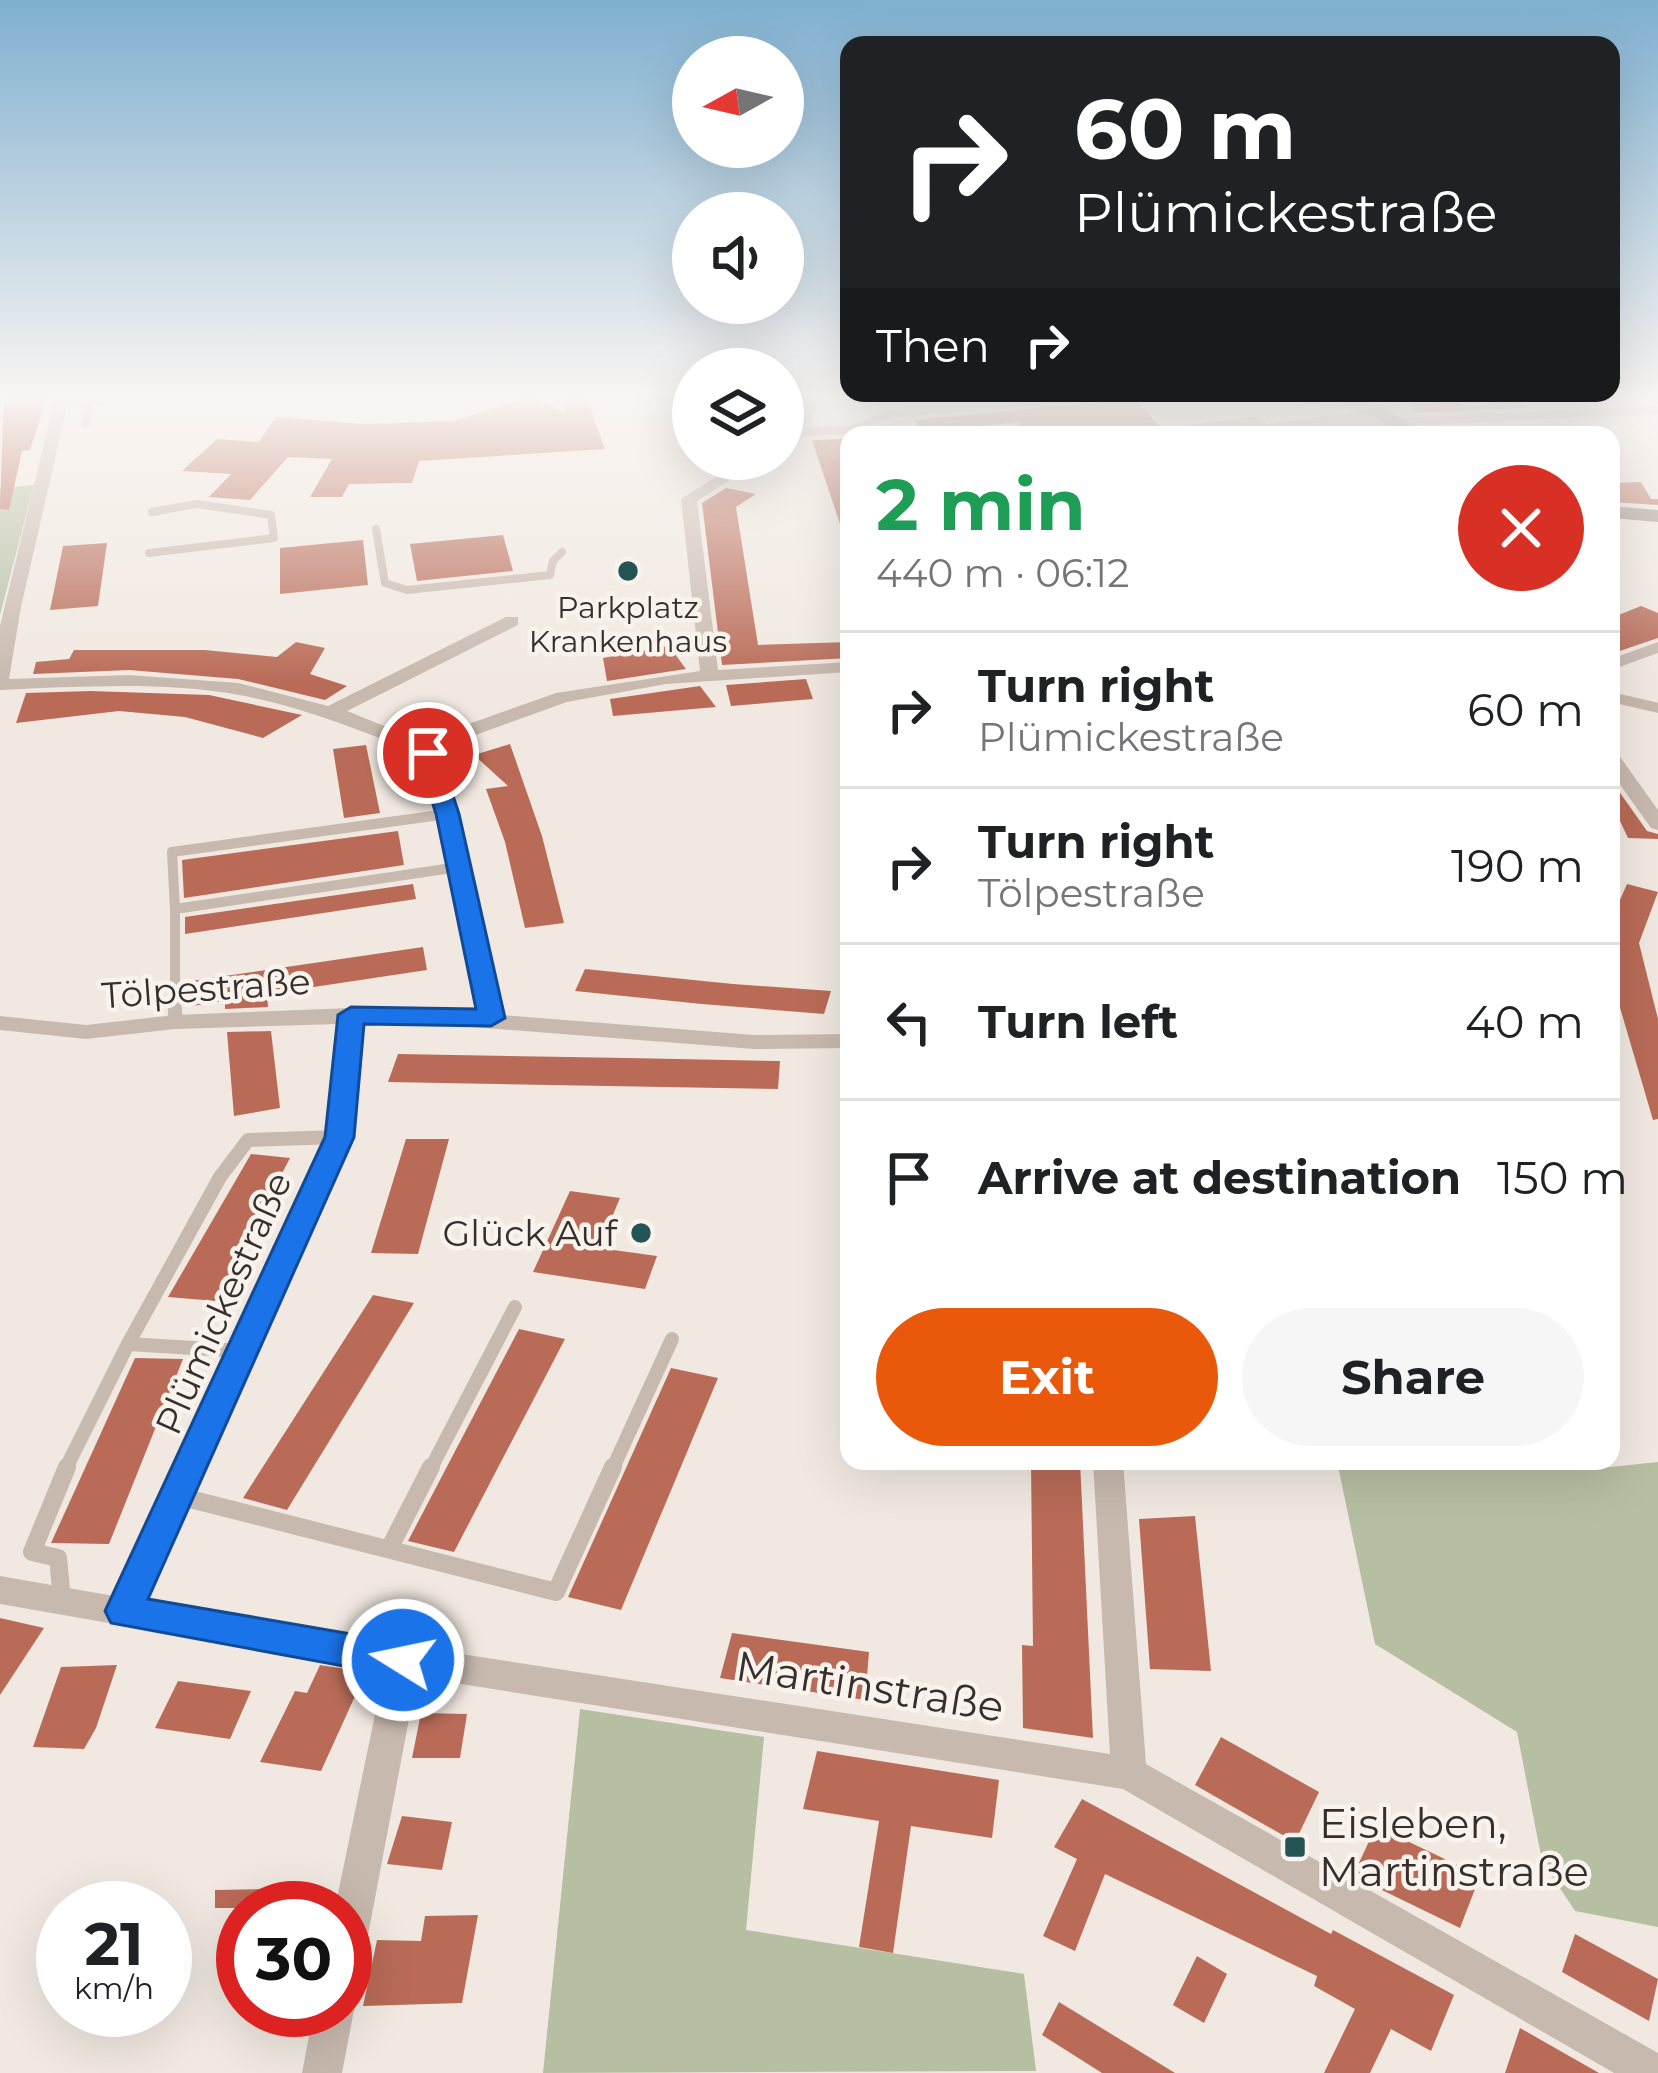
<!DOCTYPE html>
<html lang="en">
<head>
<meta charset="utf-8">
<style>
  :root { --surface:#fff; --page:#f6f6f6; --text:#202124; --muted:#757577; --line:#e0e0e0; --accent:#ea580c }
  body { margin:0; font-family:Montserrat,sans-serif; background:var(--page); color:var(--text); height:100vh; display:flex; flex-direction:column; font-size:45px; white-space:nowrap }
  * { box-sizing:border-box; margin:0 }
  p { font-size:39px; color:var(--muted) }
  .icon { flex:none; width:66px; height:66px; fill:none; stroke:currentColor; stroke-width:2; stroke-linecap:round; stroke-linejoin:round }
  .map { position:relative; flex:1; overflow:hidden }
  .panel { position:absolute; left:840px; top:426px; width:780px; height:1044px; display:flex; flex-direction:column; background:var(--surface); border-radius:24px; box-shadow:0 12px 48px #0002 }
  .panel>* { flex:none }
  .top-card { position:absolute; left:840px; top:36px; width:780px; height:366px; border-radius:24px; box-shadow:0 12px 48px #0002; background:#202124; color:#fff; overflow:hidden }
  .needle { width:78px; rotate:262deg }
  .fabs { position:absolute; left:672px; top:36px; display:grid; gap:24px }
  .fabs a { display:grid; place-items:center; width:132px; height:132px; border-radius:50%; background:var(--surface); box-shadow:0 12px 48px #0002; font-size:60px }
  .speed { position:absolute; left:36px; top:1881px; display:flex; gap:24px; font-size:60px; font-weight:700; text-align:center }
  .speed>* { display:grid; place-content:center; width:156px; height:156px; border-radius:50%; background:var(--surface); box-shadow:0 12px 48px #0002; line-height:1 }
  .speed small { font-size:30px; font-weight:400 }
  .speed .limit { border:18px solid #d22; background:#fff; color:#111 }
  .pin { position:absolute; display:grid; place-items:center; width:102px; height:102px; color:#fff; margin:-51px; border:6px solid #fff; border-radius:50%; box-shadow:0 3px 12px #0007 }
  .me { position:absolute; width:132px; margin:-66px; rotate:280deg; stroke-linejoin:round; filter:drop-shadow(0 0 9px #0008) }
  .turn { display:flex; align-items:center; gap:42px; height:252px; padding:0 36px; font-size:54px }
  .turn .icon { width:156px; height:156px; stroke-width:2.5 }
  .turn b { display:block; font-size:84px; line-height:102px }
  .then { display:flex; align-items:center; height:114px; padding:0 36px; background:#0003; gap:24px; font-size:45px }
  .round { display:grid; place-items:center; flex:none; width:126px; height:126px; border-radius:63px; background:var(--page) }
  .overview { display:flex; align-items:center; justify-content:space-between; height:204px; padding:0 36px }
  h1 { font-size:72px; font-weight:700; line-height:90px; color:#1e9e55 }
  .cta { display:flex; gap:24px; margin-top:auto; padding:24px 36px }
  .cta a { flex:1; height:138px; border-radius:72px; background:var(--accent); color:#fff; font-size:48px; font-weight:700; line-height:138px; text-align:center }
  .cta a+a { background:var(--page); color:var(--text) }
  ul { padding:0; list-style:none }
  li { display:flex; align-items:center; gap:36px; height:156px; padding:0 36px; border-top:3px solid var(--line) }
  li div { flex:1 }
  li b { display:block; font-size:45px }
  li em { font-style:normal }
  .map>svg:first-child { display:block }
</style>
</head>
<body>
<div class="map">
<svg width="1658" height="2073" viewBox="0 0 1658 2073">
  <rect width="100%" height="100%" fill="#f1e9e1"/>
  <g fill="#b6bfa2">
    <path d="M1364 411 1399 435 1125 434 1257 416 1267 424Z"/>
    <path d="M34 485 0 615V488Z"/>
    <path d="M1337 1461H1587L1591 1469 1658 1462V1927L1575 1911 1542 1861 1517 1732 1375 1644Z"/>
    <path d="M580 1709 764 1737 746 1930 1024 1974 1036 2071 543 2073Z"/>
  </g>
  <g fill="#b96b57">
    <path d="M4 394H48L30 450 22 451 9 510 0 509Z"/>
    <path d="M566 394H579L588 402 605 449 419 461 412 483 349 484 342 497H310L332 459 288 457 250 500 209 497 231 474 182 471 217 439 259 442 276 417 363 424 454 421 530 397 565 412Z"/>
    <path d="M1134 399 1162 428 1101 435H1004L1023 422 922 431 914 420Z"/>
    <path d="M1438 399 1456 400 1468 408 1515 399 1526 408 1415 413 1408 403H1437Z"/>
    <path d="M842 439 849 463V535L844 536 812 440Z"/>
    <path d="M1641 482 1651 499H1658V505L1611 502V483Z"/>
    <path d="M726 488 756 494 736 507 758 645 849 642V658L722 665 702 503Z"/>
    <path d="M503 535 513 571 417 581 410 544Z"/>
    <path d="M363 540 368 585 280 594V548Z"/>
    <path d="M107 543 98 606 50 610 63 546Z"/>
    <path d="M1641 606 1658 613V638L1611 654V618Z"/>
    <path d="M296 642 325 648 310 674 347 686 325 700 238 679 129 670 33 674 36 662 69 659 74 650H205L277 657Z"/>
    <path d="M669 646 686 669 607 681 603 658Z"/>
    <path d="M806 679 813 699 731 706 726 685Z"/>
    <path d="M700 686 716 707 613 716 610 699Z"/>
    <path d="M90 691 209 695 302 715 263 738 185 717 119 711 16 723 26 693Z"/>
    <path d="M510 744 542 836 564 923 525 928 505 842 486 789 508 786 474 755Z"/>
    <path d="M366 745 380 813 344 818 333 749Z"/>
    <path d="M1611 780 1647 831 1658 834V839L1628 838 1620 821H1611Z"/>
    <path d="M398 831 404 865 184 898 182 860Z"/>
    <path d="M413 884 416 899 185 934V917Z"/>
    <path d="M1627 884 1658 892 1639 943 1658 1019V1119L1653 1120 1611 977V920Z"/>
    <path d="M423 947 427 970 267 994 268 1007 225 1009V1001L192 1006 191 981Z"/>
    <path d="M585 969 733 984 831 991 824 1014 702 1004 575 991Z"/>
    <path d="M271 1031 280 1108 234 1116 227 1032Z"/>
    <path d="M398 1054 627 1058 780 1061 778 1089 388 1082Z"/>
    <path d="M406 1139H449L418 1254 371 1253Z"/>
    <path d="M251 1154 290 1158 216 1301 168 1297Z"/>
    <path d="M570 1191 620 1198 599 1248 657 1256 645 1289 533 1272Z"/>
    <path d="M373 1295 414 1303 287 1510 243 1498Z"/>
    <path d="M519 1329 565 1339 454 1552 408 1541Z"/>
    <path d="M135 1358 183 1359 109 1544 51 1543Z"/>
    <path d="M671 1368 718 1378 621 1610 568 1597Z"/>
    <path d="M1031 1461H1080L1093 1738 1023 1728 1022 1645 1033 1646Z"/>
    <path d="M1195 1516 1211 1671 1150 1669 1139 1519Z"/>
    <path d="M0 1618 44 1628 0 1695Z"/>
    <path d="M732 1633 869 1652 865 1700 720 1678Z"/>
    <path d="M117 1665 96 1728 84 1749 33 1747 61 1667Z"/>
    <path d="M320 1665 366 1672 321 1771 260 1762 295 1691 307 1693Z"/>
    <path d="M178 1681 251 1691 230 1739 155 1728Z"/>
    <path d="M421 1713 467 1714 460 1758H412Z"/>
    <path d="M1221 1737 1319 1792 1295 1842 1195 1785Z"/>
    <path d="M817 1751 999 1780 992 1838 911 1826 893 1953 859 1947 879 1821 803 1809Z"/>
    <path d="M1082 1799 1331 1934 1333 1930 1454 1995 1431 2051 1391 2029 1370 2073H1324L1355 2009 1314 1986 1317 1976 1105 1874 1075 1951 1043 1936 1077 1859 1054 1847Z"/>
    <path d="M402 1816 452 1822 442 1870 387 1864Z"/>
    <path d="M1376 1826 1480 1876 1460 1928 1353 1876Z"/>
    <path d="M314 1888 310 1908H215V1890Z"/>
    <path d="M237 1909 243 1910V1968H220Z"/>
    <path d="M478 1915 462 2003 363 2006 377 1940 421 1941 425 1916Z"/>
    <path d="M1575 1934 1658 1979 1649 2021 1562 1972Z"/>
    <path d="M1197 1956 1227 1974 1204 2023 1173 2005Z"/>
    <path d="M1059 2002 1175 2073H1102L1042 2035Z"/>
    <path d="M1520 2028 1599 2073H1505Z"/>
  </g>
  <g fill="none" stroke-linecap="round" stroke-linejoin="round">
    <g stroke="#c8b9ae" stroke-width="8">
      <path d="M587 394 693 401"/>
      <path d="M823 394 868 404"/>
      <path d="M61 406 151 394"/>
      <path d="M783 406 805 409"/>
      <path d="M86 424 89 403"/>
      <path d="M376 529 385 583 407 590 550 575 553 561 562 552"/>
      <path d="M149 553 274 538 271 515 197 504 152 512"/>
    </g>
    <g stroke="#c8b9ae" stroke-width="10">
      <path d="M1611 697 1658 708"/>
      <path d="M447 814 172 852 175 909 459 867"/>
      <path d="M175 909V1011"/>
    </g>
    <g stroke="#c8b9ae" stroke-width="14">
      <path d="M175 1008V1022"/>
      <path d="M242 1351 128 1344 220 1177 248 1140 339 1137"/>
      <path d="M65 1470 128 1344"/>
      <path d="M430 1470 515 1307"/>
      <path d="M612 1470 672 1339"/>
    </g>
    <g stroke="#c8b9ae" stroke-width="18">
      <path d="M178 1496 556 1592 613 1467"/>
      <path d="M390 1547 431 1467"/>
      <path d="M62 1600 58 1558 32 1552 67 1467"/>
    </g>
    <g fill="#c8b9ae" fill-rule="evenodd">
      <path d="M56 394H70L21 607 9 679 129 675 238 683 328 706 506 617H518V625L347 711 421 741 556 693 700 671 681 499 745 459H762L697 501 718 670 849 662V672L666 684 567 702 434 750C458 776 492 968 502 1015L754 1035 849 1034V1048L754 1049 408 1022 362 1024 353 1137 145 1601 403 1645 1110 1754 1093 1461H1123L1146 1764 1658 2053V2073H1614L1123 1789 417 1677 364 1956 359 1970 345 1975V1908H335L384 1671 0 1604V1576L114 1596 327 1137 338 1024 175 1029 86 1039 0 1030V1016L86 1025 175 1015 351 1008 478 1013C469 968 437 776 414 752 357 729 300 706 239 695 161 681 79 687 0 690V626Z"/>
      <path d="M808 394H822L821 404 812 411 811 427 849 426 891 409 1078 394H1134L1127 398 893 417 862 428 860 435H849V438L846 434 806 436 783 445V436L797 430 798 409 807 402Z"/>
      <path d="M1392 394H1407L1386 414H1376V408Z"/>
      <path d="M1482 394H1519L1467 404 1460 400Z"/>
      <path d="M1658 406V414L1399 426 1392 422 1399 418Z"/>
      <path d="M1658 642V653L1611 670V659Z"/>
      <path d="M1611 752 1618 754 1658 810V830L1651 828 1611 772Z"/>
      <path d="M345 1995 354 2010 342 2073H302L314 2010H345Z"/>
    </g>
    <g fill="#9c8980" fill-rule="evenodd">
      <path d="M1255 394C1313 393 1378 389 1420 435H1400L1373 416 1343 407 1264 399Z"/>
      <path d="M1611 506 1658 510V522L1611 518Z"/>
    </g>
  </g>
  <linearGradient id="sky" x2="0" y2="1"><stop stop-color="#7fb0d0"/><stop offset="0.58" stop-color="#f9f5f2"/><stop offset="1" stop-color="#f9f5f2" stop-opacity="0"/></linearGradient>
  <rect width="1658" height="684" fill="url(#sky)"/>
  <path fill="#1a73e8" stroke="#114b97" stroke-width="3" d="M428 747 439 753 459 814 505 1018 491 1026 364 1024 354 1137 148 1599 403 1643 416 1648 422 1660 416 1672 403 1677 111 1623 105 1611 325 1137 338 1015 351 1007 476 1009 436 814 417 753Z"/>
  <g fill="#255455" stroke="#f9f3ee" stroke-width="4.5">
    <circle cx="628" cy="571" r="12"/>
    <circle cx="641" cy="1233" r="12"/>
    <rect x="1283" y="1835" width="24" height="24" rx="6"/>
  </g>
  <g text-anchor="middle" stroke-width="9" stroke-linejoin="round" paint-order="stroke">
    <g font-size="30" fill="#382f2c" stroke="#f9f3ee">
      <text x="628" y="618">Parkplatz<tspan x="628" dy="34">Krankenhaus</tspan></text>
    </g>
    <g font-size="36" fill="#382f2c" stroke="#f9f3ee">
      <text transform="translate(206 988) rotate(-4)" y="13">Tölpestraße</text>
      <text transform="translate(223 1303) rotate(-66)" y="13">Plümickestraße</text>
    </g>
    <g font-size="36" fill="#382f2c" stroke="#f9f3ee" text-anchor="end">
      <text x="617" y="1246">Glück Auf</text>
    </g>
    <g font-size="42" fill="#382f2c" stroke="#f9f3ee">
      <text transform="translate(870 1686) rotate(9)" y="15">Martinstraße</text>
    </g>
    <g font-size="42" fill="#382f2c" stroke="#f9f3ee" text-anchor="start">
      <text x="1319" y="1838">Eisleben,<tspan x="1319" dy="48">Martinstraße</tspan></text>
    </g>
  </g>
</svg>
<div class="fabs">
<a><svg class="needle" viewBox="-14 -14 28 28"><path d="M0-13l5 13h-10z" fill="#e53935"/><path d="M0 13l5-13h-10z" fill="#757577"/></svg></a>
<a><svg class="icon" aria-label="sound" viewBox="0 0 24 24"><path d="M4 9h4l5-4v14l-5-4H4zM17 9q2 3 0 6"/></svg></a>
<a><svg class="icon" aria-label="layers" viewBox="0 0 24 24"><path d="M12 4l9 5-9 5-9-5zM3 14l9 5 9-5"/></svg></a>
</div>
<div class="speed"><div>21<small>km/h</small></div><div class="limit">30</div></div>
<div class="pin" style="left:428px;top:753px;background:#d93025"><svg class="icon" aria-label="arrive" viewBox="0 0 24 24"><path d="M6 21V4h12l-3 4 3 4H6"/></svg></div>
<svg class="me" style="left:403px;top:1660px" viewBox="-20 -20 40 40"><circle r="17" fill="#1a73e8" stroke="#fff" stroke-width="3"/><path d="M0-11L8 9 0 5-8 9z" fill="#fff"/></svg>
<div class="top-card">
<div class="turn"><svg class="icon" aria-label="right" viewBox="0 0 24 24"><path d="M7 20v-9h11M14 6l5 5-5 5"/></svg><div><b>60 m</b>Plümickestraße</div></div>
<div class="then">Then<svg class="icon" aria-label="right" viewBox="0 0 24 24"><path d="M7 20v-9h11M14 6l5 5-5 5"/></svg></div>
</div>
<section class="panel">
<div class="overview"><div><h1>2 min</h1><p>440 m · 06:12</p></div><a class="round" style="background:#d93025;color:#fff"><svg class="icon" aria-label="close" viewBox="0 0 24 24"><path d="M6 6l12 12M18 6L6 18"/></svg></a></div>
<ul>
<li><svg class="icon" aria-label="right" viewBox="0 0 24 24"><path d="M7 20v-9h11M14 6l5 5-5 5"/></svg><div><b>Turn right</b><p>Plümickestraße</p></div><em>60 m</em></li>
<li><svg class="icon" aria-label="right" viewBox="0 0 24 24"><path d="M7 20v-9h11M14 6l5 5-5 5"/></svg><div><b>Turn right</b><p>Tölpestraße</p></div><em>190 m</em></li>
<li><svg class="icon" aria-label="left" viewBox="0 0 24 24"><path d="M17 20v-9H6M10 6l-5 5 5 5"/></svg><div><b>Turn left</b></div><em>40 m</em></li>
<li><svg class="icon" aria-label="arrive" viewBox="0 0 24 24"><path d="M6 21V4h12l-3 4 3 4H6"/></svg><div><b>Arrive at destination</b></div><em>150 m</em></li>
</ul>
<div class="cta"><a>Exit</a><a>Share</a></div>
</section>
</div>
</body>
</html>
